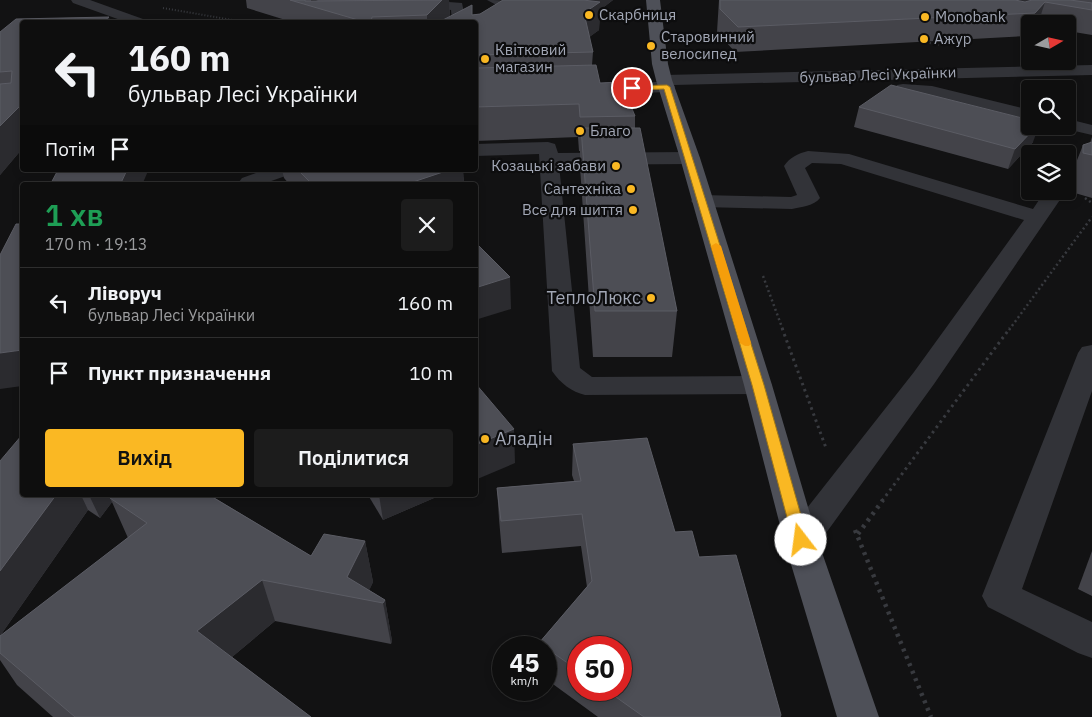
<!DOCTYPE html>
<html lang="uk">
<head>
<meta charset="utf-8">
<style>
  :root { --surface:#0e0e0e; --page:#1c1c1c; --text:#f1f3f6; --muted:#9b9c9e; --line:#2e2e2e; --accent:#fab823 }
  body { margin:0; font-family:"IBM Plex Sans",sans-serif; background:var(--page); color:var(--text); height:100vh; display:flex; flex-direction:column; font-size:19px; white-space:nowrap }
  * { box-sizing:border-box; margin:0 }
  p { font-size:16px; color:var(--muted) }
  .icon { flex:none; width:28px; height:28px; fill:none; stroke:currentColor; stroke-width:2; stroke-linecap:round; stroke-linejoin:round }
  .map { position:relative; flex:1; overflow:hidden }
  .drawer { position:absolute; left:20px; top:182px; width:458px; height:315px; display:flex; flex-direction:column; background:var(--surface); border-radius:5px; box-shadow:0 2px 8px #0003,0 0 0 1px var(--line) }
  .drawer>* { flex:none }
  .banner { position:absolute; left:20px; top:20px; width:458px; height:152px; border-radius:5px; box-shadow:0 2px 8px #0003,0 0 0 1px var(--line); background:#0e0e0e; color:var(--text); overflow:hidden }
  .needle { width:32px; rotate:81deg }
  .buttons { position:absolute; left:1021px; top:15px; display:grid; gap:10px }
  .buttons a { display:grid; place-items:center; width:55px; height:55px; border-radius:5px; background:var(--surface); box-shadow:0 2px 8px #0003,0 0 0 1px var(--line); font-size:25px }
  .speed { position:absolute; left:492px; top:636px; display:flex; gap:10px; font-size:25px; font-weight:700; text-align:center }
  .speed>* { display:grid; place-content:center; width:65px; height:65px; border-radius:50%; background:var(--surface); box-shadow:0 2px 8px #0003,0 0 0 1px var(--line); line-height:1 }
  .speed small { font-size:12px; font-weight:400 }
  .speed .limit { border:8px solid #d22; background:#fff; color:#111 }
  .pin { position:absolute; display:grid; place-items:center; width:42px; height:42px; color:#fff; margin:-21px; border:2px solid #fff; border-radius:50%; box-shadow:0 1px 5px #0007 }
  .me { position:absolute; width:55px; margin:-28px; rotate:345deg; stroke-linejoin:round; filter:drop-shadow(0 0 4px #0008) }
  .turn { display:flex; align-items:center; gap:18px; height:105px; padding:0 25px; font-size:22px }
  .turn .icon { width:65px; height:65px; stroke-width:2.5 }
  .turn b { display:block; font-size:35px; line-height:42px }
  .then { display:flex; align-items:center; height:48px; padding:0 25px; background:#0003; gap:10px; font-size:19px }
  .round { display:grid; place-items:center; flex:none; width:52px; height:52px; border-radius:5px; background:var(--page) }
  .headline { display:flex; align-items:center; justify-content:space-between; height:85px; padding:0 25px }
  h1 { font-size:30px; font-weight:600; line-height:38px; color:#1e9e55 }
  .cta { display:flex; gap:10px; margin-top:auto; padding:10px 25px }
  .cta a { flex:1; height:58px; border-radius:5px; background:var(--accent); color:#111; font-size:20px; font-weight:600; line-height:58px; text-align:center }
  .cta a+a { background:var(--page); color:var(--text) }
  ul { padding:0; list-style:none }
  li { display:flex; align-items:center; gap:15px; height:70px; padding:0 25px; border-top:1px solid var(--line) }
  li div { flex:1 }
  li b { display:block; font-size:19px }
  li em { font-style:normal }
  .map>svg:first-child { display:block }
</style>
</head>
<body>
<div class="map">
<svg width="1092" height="717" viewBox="0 0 1092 717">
  <rect width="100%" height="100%" fill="#121213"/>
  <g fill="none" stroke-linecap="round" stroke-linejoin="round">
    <g stroke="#383a3f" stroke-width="2" stroke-dasharray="1 2" stroke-linecap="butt">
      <path d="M163 8 244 22"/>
      <path d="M921 41 939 45"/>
    </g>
    <g stroke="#383a3f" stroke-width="2.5" stroke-dasharray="2 3" stroke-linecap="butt">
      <path d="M1085 198 1092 203"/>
      <path d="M763 276 783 330"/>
      <path d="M1009 330 1092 217"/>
    </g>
    <g stroke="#383a3f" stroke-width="3" stroke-dasharray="2.5 4" stroke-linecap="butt">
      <path d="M782 328 826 448"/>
      <path d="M882 501 1010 328"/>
    </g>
    <g stroke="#383a3f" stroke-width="4.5" stroke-dasharray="3 5" stroke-linecap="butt">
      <path d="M855 530 931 717"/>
      <path d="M858 534 883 500"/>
    </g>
    <g fill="#323338" fill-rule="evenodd">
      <path d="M71 0H90L143 19 145 22H126L73 3Z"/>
      <path d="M487 0C501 0 515 0 525 11L480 41 475 42V32L508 11Z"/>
      <path d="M435 1 462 3 466 22H452L451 10 430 8 428 5Z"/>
      <path d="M1092 65V75L674 85 675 87 673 91 667 92 586 95 580 94 578 90 580 86 586 85 657 82 656 80 658 77 664 75Z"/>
      <path d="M903 84 932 86 1030 110V120L932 96 897 93 895 89 897 85Z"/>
      <path d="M1068 119 1092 125V135L1062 128 1061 126H1068Z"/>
      <path d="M548 142 555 144 558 153 690 152 697 154 700 158 697 162 690 164 559 165 580 368 592 377 758 376 768 379 772 385 768 391 758 394 585 395C572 392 560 383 552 371L539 154 475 156V144Z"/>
      <path d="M808 151 849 154 1033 209 1045 191H1066L934 384 813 551 801 555 789 551 784 541 789 531 914 372 1024 220 841 164 812 163 805 168 820 198C814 206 801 207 792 209L702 207 695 205 691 201 695 197 702 195 791 197 797 195 784 166C789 158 799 153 808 151Z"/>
      <path d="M1072 163 1079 165 1082 169 1075 179 1068 181V164Z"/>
      <path d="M264 170H294L291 174 260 185H241L239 182 242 178Z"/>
      <path d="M1092 345V391L1022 589 1092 622V658L1078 653 988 607 982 596 1078 353 1082 347Z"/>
    </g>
    <path fill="#4e5058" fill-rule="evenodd" d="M646 0H660L668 64 672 80 700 158 772 385 818 541 879 717H837L784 541 744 385 680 158 656 80 652 64Z"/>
  </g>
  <g fill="#434349" fill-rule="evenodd">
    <path d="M246 0H311V1H318L316 0H449L450 16 449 17 480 14 503 0H613L600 10 599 30 589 37 593 52 592 65 600 83 635 116V128L677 311 672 357H593L580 167V151H579L578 137 475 141V22H292L247 8Z"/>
    <path d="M719 0H1092V35L1068 31V24H1030V34L1027 36 735 52 717 32Z"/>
    <path d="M0 32 22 104V149L0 175Z"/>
    <path d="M859 107 1033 142 1008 169 854 127Z"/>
    <path d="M1092 137V198L1068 191V183L1083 145 1090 143Z"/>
    <path d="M282 170H463L464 185H290L284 178Z"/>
    <path d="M573 444 675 532 699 557 781 717H598L546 679V648H539V643L587 587 581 546 502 553 499 519 497 488 574 481 572 475ZM579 648 621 690H579Z"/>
    <path d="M0 461 22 495H210L311 556 365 541 373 582 369 590 385 600 392 641 391 644 275 621 232 657 311 717H53L17 685 0 660ZM112 502 128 538 0 636 88 510 100 518Z"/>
    <path d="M368 495H441L383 520Z"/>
    <path d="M1092 551V596L1078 589Z"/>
  </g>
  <g fill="#2b2b2f">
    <path d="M442 0H449L450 16 444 22H427V15Z"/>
    <path d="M577 0H613L600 10 599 30 583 42Z"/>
    <path d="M1019 0H1032L1015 12Z"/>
    <path d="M1045 2 1038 24H1032L1035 13Z"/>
    <path d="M109 17 110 22H103Z"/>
    <path d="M22 104V149L0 175V126Z"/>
    <path d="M1037 126H1039L1033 142 1008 169 1015 149Z"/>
    <path d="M127 170H153L148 171 142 185H120Z"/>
    <path d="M449 170H463L464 185H404Z"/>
    <path d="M510 277 511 309 475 320V288Z"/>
    <path d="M22 350V386L0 389V353Z"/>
    <path d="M514 429 515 463 475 480V445Z"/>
    <path d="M56 495H81L88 510 0 636V571Z"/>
    <path d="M89 495H117L110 498 112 502 100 518Z"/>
    <path d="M379 495H441L383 520Z"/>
    <path d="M365 541 373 582 365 600 347 577Z"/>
    <path d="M262 580 275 621 214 672 197 631Z"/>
    <path d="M385 600 392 641 391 644 383 603Z"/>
  </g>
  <g fill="#4d4e55" stroke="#5b5c64">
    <path d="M290 0H305V1L442 0 427 15 372 17 371 22H365Z"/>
    <path d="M503 0H583L600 2 584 13 593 52 475 55V22H439L472 5V15L480 14Z"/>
    <path d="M720 0H1015L1025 2 1032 0H1070L1092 3V10L1045 2 1035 13 738 27 720 9Z"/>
    <path d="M109 17 103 22H22V104L0 126V84L11 83 12 71 0 72V32L16 19Z"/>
    <path d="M596 65 600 83 621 82 635 116 580 117 579 104 475 107V68Z"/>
    <path d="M891 85 1030 120V126H1037L1015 149 859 107Z"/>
    <path d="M581 128H640L677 311H595Z"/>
    <path d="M1092 142V155L1083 153V145Z"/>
    <path d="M58 170H127L120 185H50Z"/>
    <path d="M298 170H449L404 185H313Z"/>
    <path d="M16 224H22V350L0 353V255Z"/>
    <path d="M475 242 510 277 475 288Z"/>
    <path d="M475 383 514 429 475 445Z"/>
    <path d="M22 435V495H56L0 571V461Z"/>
    <path d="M647 438 675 532 692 531 699 557 736 555 781 715 780 717H644L606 690H621V648H579V671L539 643 592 581 582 514 501 521 497 488 581 481 573 444Z"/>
    <path d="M114 495H209L311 556 324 534 365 541 347 577 385 600 383 603 262 580 197 631 311 717H75L0 653V636L147 523 110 498Z"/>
  </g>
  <path fill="#fab823" stroke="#a27817" d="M667 85 670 87 764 385 808 540 806 544 801 546 796 544 793 540 752 385 664 89 632 90 629 88 632 86Z"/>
  <path fill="#f59e0b" d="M716 243 721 246 751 343 749 346H745L740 343 711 246Z"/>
  <g fill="#fab823" stroke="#0d0d0e" stroke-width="2">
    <circle cx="589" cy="15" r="5"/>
    <circle cx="925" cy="17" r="5"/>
    <circle cx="924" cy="39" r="5"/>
    <circle cx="651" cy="46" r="5"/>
    <circle cx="485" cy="59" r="5"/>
    <circle cx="580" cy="131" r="5"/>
    <circle cx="616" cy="166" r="5"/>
    <circle cx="631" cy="189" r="5"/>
    <circle cx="633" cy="210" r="5"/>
    <circle cx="651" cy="298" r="5"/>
    <circle cx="485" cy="439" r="5"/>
  </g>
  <g text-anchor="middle" stroke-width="4.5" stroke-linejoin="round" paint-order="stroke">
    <g font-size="15" fill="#a2a7b5" stroke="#0d0d0e" text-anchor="start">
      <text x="599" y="20">Скарбниця</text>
      <text x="935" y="22">Monobank</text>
      <text x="661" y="42">Старовинний<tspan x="661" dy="17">велосипед</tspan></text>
      <text x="934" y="44">Ажур</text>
      <text x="495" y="55">Квітковий<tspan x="495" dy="17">магазин</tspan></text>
      <text x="590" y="136">Благо</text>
      <text x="606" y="171" text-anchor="end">Козацькі забави</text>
      <text x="621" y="194" text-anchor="end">Сантехніка</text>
      <text x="623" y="215" text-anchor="end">Все для шиття</text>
    </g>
    <g font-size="15" fill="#a2a7b5" stroke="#0d0d0e">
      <text transform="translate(878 75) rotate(-2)" y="5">бульвар Лесі Українки</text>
    </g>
    <g font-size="18" fill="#a2a7b5" stroke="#0d0d0e" text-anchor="end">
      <text x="641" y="304">ТеплоЛюкс</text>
      <text x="495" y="445" text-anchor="start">Аладін</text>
    </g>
  </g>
</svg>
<div class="buttons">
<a><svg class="needle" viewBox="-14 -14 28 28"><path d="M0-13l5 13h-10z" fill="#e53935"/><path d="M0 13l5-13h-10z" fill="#9b9c9e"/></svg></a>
<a><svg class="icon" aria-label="search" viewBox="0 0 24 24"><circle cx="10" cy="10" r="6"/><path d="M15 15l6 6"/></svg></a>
<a><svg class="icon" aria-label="layers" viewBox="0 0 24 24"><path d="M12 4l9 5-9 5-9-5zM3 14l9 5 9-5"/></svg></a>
</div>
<div class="speed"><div>45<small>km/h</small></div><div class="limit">50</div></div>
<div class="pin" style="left:632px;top:88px;background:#d93025"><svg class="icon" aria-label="arrive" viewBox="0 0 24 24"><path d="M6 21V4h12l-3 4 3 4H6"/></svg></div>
<svg class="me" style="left:801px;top:540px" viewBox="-20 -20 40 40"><circle r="19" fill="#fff"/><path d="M0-13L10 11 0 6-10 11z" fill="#fab823"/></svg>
<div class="banner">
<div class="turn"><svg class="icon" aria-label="left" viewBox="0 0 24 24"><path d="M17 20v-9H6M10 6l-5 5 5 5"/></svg><div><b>160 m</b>бульвар Лесі Українки</div></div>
<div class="then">Потім<svg class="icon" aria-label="arrive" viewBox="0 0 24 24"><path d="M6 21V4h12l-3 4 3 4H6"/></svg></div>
</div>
<section class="drawer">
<div class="headline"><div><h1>1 хв</h1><p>170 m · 19:13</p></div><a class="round"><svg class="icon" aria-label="close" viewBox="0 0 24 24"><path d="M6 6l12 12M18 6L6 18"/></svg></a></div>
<ul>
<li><svg class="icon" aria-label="left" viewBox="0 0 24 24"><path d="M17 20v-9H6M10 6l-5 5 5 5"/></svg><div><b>Ліворуч</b><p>бульвар Лесі Українки</p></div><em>160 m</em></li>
<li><svg class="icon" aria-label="arrive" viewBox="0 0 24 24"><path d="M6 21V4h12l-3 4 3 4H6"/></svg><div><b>Пункт призначення</b></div><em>10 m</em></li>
</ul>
<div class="cta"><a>Вихід</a><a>Поділитися</a></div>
</section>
</div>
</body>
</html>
